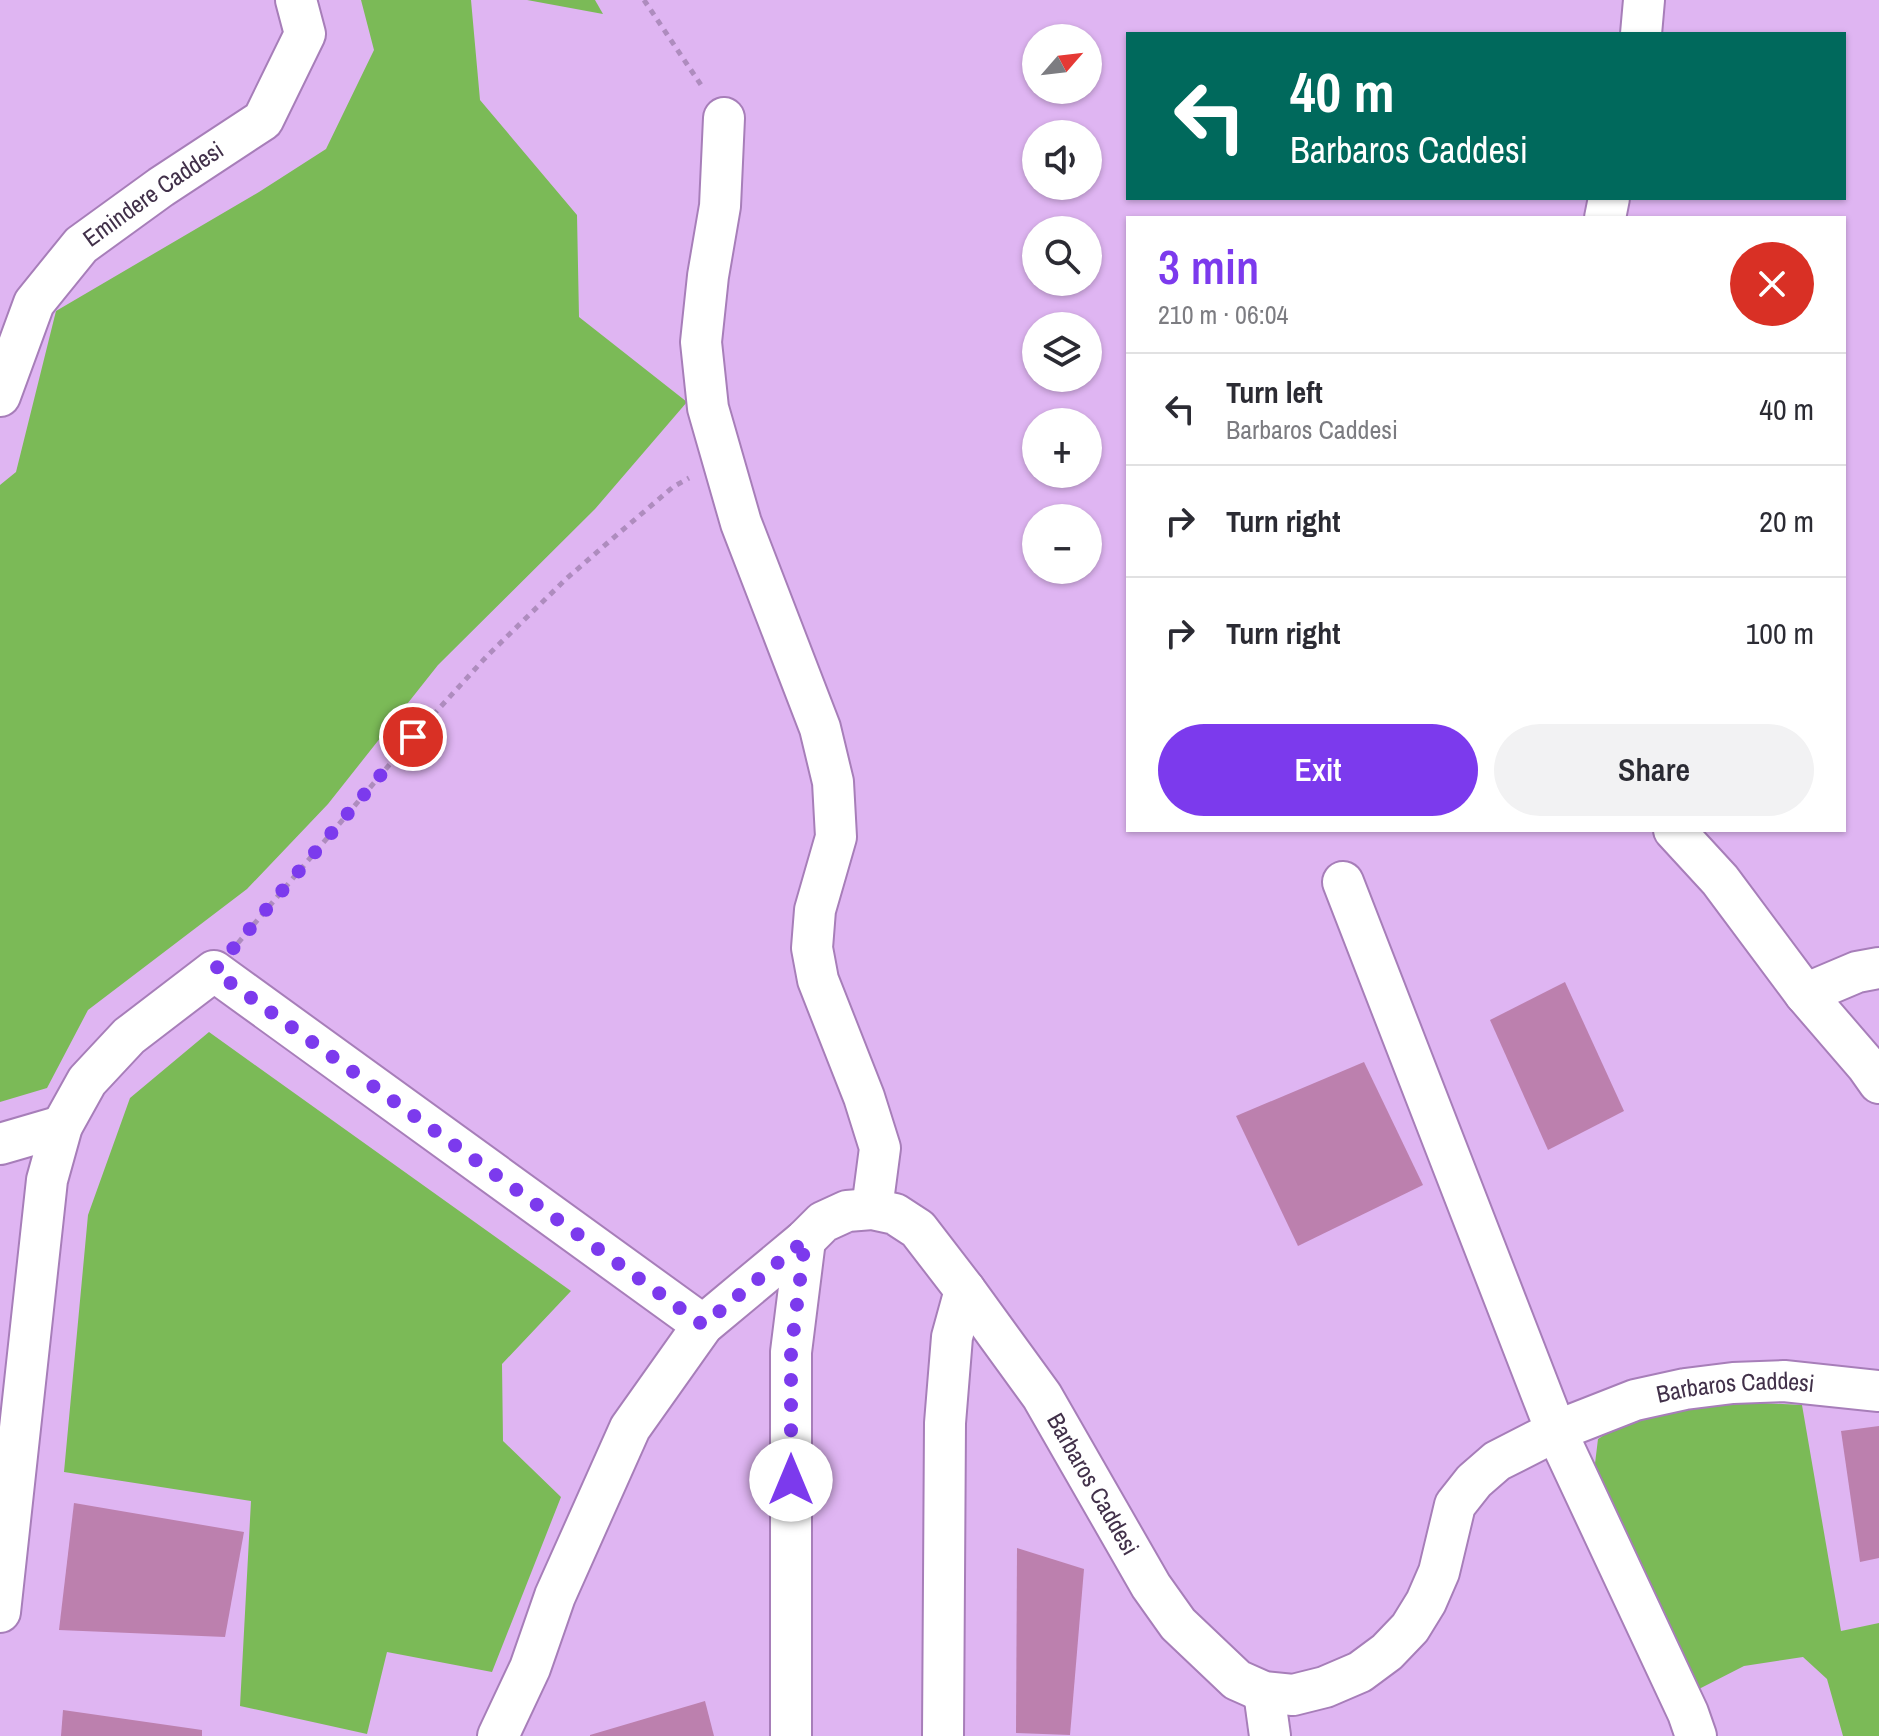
<!DOCTYPE html>
<html lang="en">
<head>
<meta charset="utf-8">
<style>
  :root { --surface:#fff; --page:#f2f2f3; --text:#2b2b33; --muted:#7c7c81; --line:#e1e1e2; --accent:#7c3aed }
  body { margin:0; font-family:"Archivo Narrow",sans-serif; background:var(--page); color:var(--text); height:100vh; display:flex; flex-direction:column; font-size:30px; white-space:nowrap }
  * { box-sizing:border-box; margin:0 }
  p { font-size:26px; color:var(--muted) }
  .icon { flex:none; width:44px; height:44px; fill:none; stroke:currentColor; stroke-width:2; stroke-linecap:round; stroke-linejoin:round }
  .map { position:relative; flex:1; overflow:hidden }
  .sheet { position:absolute; left:1126px; top:216px; width:720px; height:616px; display:flex; flex-direction:column; background:var(--surface); border-radius:0px; box-shadow:0 2px 6px #0004 }
  .sheet>* { flex:none }
  .guide { position:absolute; left:1126px; top:32px; width:720px; height:168px; border-radius:0px; box-shadow:0 2px 6px #0004; background:#00695c; color:#fff; overflow:hidden }
  .needle { width:52px; rotate:62deg }
  .fabs { position:absolute; left:1022px; top:24px; display:grid; gap:16px }
  .fabs a { display:grid; place-items:center; width:80px; height:80px; border-radius:50%; background:var(--surface); box-shadow:0 2px 6px #0004; font-size:40px }
  .pin { position:absolute; display:grid; place-items:center; width:68px; height:68px; color:#fff; margin:-34px; border:4px solid #fff; border-radius:50%; box-shadow:0 2px 8px #0007 }
  .me { position:absolute; width:88px; margin:-44px; rotate:0deg; stroke-linejoin:round; filter:drop-shadow(0 0 6px #0008) }
  .turn { display:flex; align-items:center; gap:28px; height:168px; padding:0 32px; font-size:36px }
  .turn .icon { width:104px; height:104px; stroke-width:2.5 }
  .turn b { display:block; font-size:56px; line-height:68px }
  .round { display:grid; place-items:center; flex:none; width:84px; height:84px; border-radius:42px; background:var(--page) }
  .headline { display:flex; align-items:center; justify-content:space-between; height:136px; padding:0 32px }
  h1 { font-size:48px; font-weight:600; line-height:60px; color:var(--accent) }
  .action { display:flex; gap:16px; margin-top:auto; padding:16px 32px }
  .action a { flex:1; height:92px; border-radius:48px; background:var(--accent); color:#fff; font-size:32px; font-weight:600; line-height:92px; text-align:center }
  .action a+a { background:var(--page); color:var(--text) }
  ul { padding:0; list-style:none }
  li { display:flex; align-items:center; gap:24px; height:112px; padding:0 32px; border-top:2px solid var(--line) }
  li div { flex:1 }
  li b { display:block; font-size:30px }
  li em { font-style:normal }
  .map>svg:first-child { display:block }
</style>
</head>
<body>
<div class="map">
<svg width="1879" height="1736" viewBox="0 0 1879 1736">
  <rect width="100%" height="100%" fill="#dfb5f2"/>
  <g fill="#7bba57">
    <path d="M361 0H471L480 100 577 215 579 317 687 402 595 509 438 665 328 804 247 889 88 1010 47 1088 0 1102V485L16 472 56 311 259 192 326 149 374 50Z"/>
    <path d="M527 0H595L603 14Z"/>
    <path d="M209 1032 571 1291 502 1364 503 1441 561 1497 492 1672 387 1652 367 1734 240 1706 251 1501 64 1472 88 1215 130 1098Z"/>
    <path d="M1719 1401 1802 1405 1841 1631 1879 1623V1736H1843L1827 1679 1803 1657 1744 1666 1697 1690 1593 1480 1598 1439 1627 1420Z"/>
  </g>
  <g fill="#bc80ae">
    <path d="M1565 982 1624 1111 1548 1150 1490 1020Z"/>
    <path d="M1364 1062 1423 1185 1298 1246 1236 1116Z"/>
    <path d="M1879 1426V1558L1860 1562 1841 1431Z"/>
    <path d="M74 1503 244 1532 225 1637 59 1630Z"/>
    <path d="M1017 1548 1084 1569 1070 1735 1016 1733Z"/>
    <path d="M705 1701 714 1736H590V1735Z"/>
    <path d="M63 1710 202 1730V1736H61Z"/>
  </g>
  <g fill="none" stroke-linecap="round" stroke-linejoin="round">
    <g stroke="#a77eb9" stroke-width="44">
      <g id="minor">
        <path d="M1641 34 1644 0"/>
        <path d="M724 118 720 206 708 276 701 342 708 408 741 523 820 728 833 782 836 837 815 910 812 948 818 980 864 1097 880 1148 872 1209"/>
        <path d="M1605 218 1609 198"/>
        <path id="s1" d="M0 396 34 303 81 245 161 187 263 120 305 34 296 0"/>
        <path d="M1674 830 1720 880 1805 994 1867 1066 1879 1083"/>
        <path d="M1343 882 1556 1431 1688 1713 1696 1736"/>
        <path d="M1805 994 1857 972 1879 968"/>
        <path d="M0 1144 62 1126"/>
        <path d="M0 1612 47 1180 62 1126 87 1081 129 1036 214 971 703 1325"/>
        <path d="M1264 1692 1270 1736"/>
        <path id="s2" d="M498 1736 530 1668 555 1596 630 1428 703 1325 805 1240 823 1222 847 1211 872 1209 895 1214 918 1229 965 1290 1042 1396 1151 1586 1178 1624 1237 1680 1264 1692 1293 1695 1325 1687 1360 1672 1387 1652 1410 1628 1426 1602 1439 1572 1455 1505 1474 1481 1497 1461 1556 1431 1635 1400 1685 1389 1733 1383 1784 1381 1879 1391"/>
        <path d="M791 1736V1352L805 1240"/>
        <path d="M943 1736 945 1423 952 1337 965 1290"/>
      </g>
    </g>
    <g stroke="#ae8cbe" stroke-width="5" stroke-dasharray="6 6" stroke-linecap="butt">
      <path d="M644 0 701 85"/>
      <path d="M238 943 413 737 487 656 566 579 619 533 673 487 689 478"/>
    </g>
    <use href="#minor" stroke="#fff" stroke-width="40"/>
  </g>
  <g fill="none" stroke-linecap="round" stroke-linejoin="round">
    <path stroke="#7c3aed" stroke-width="14" stroke-dasharray="0 25.2" d="M413 737 214 971 703 1325 805 1240 791 1352V1480"/>
  </g>
  <g text-anchor="middle" stroke-width="6" stroke-linejoin="round" paint-order="stroke">
    <g font-size="24" fill="#413049" stroke="#dfb5f2">
      <text dy="8" stroke="none"><textPath href="#s1" startOffset="262">Emindere Caddesi</textPath></text>
      <text dy="8" stroke="none"><textPath href="#s2" startOffset="1920">Barbaros Caddesi</textPath></text>
      <text dy="8" stroke="none"><textPath href="#s2" startOffset="1032">Barbaros Caddesi</textPath></text>
    </g>
  </g>
</svg>
<div class="fabs">
<a><svg class="needle" viewBox="-14 -14 28 28"><path d="M0-13l5 13h-10z" fill="#e53935"/><path d="M0 13l5-13h-10z" fill="#7c7c81"/></svg></a>
<a><svg class="icon" aria-label="sound" viewBox="0 0 24 24"><path d="M4 9h4l5-4v14l-5-4H4zM17 9q2 3 0 6"/></svg></a>
<a><svg class="icon" aria-label="search" viewBox="0 0 24 24"><circle cx="10" cy="10" r="6"/><path d="M15 15l6 6"/></svg></a>
<a><svg class="icon" aria-label="layers" viewBox="0 0 24 24"><path d="M12 4l9 5-9 5-9-5zM3 14l9 5 9-5"/></svg></a>
<a>+</a>
<a>−</a>
</div>
<div class="pin" style="left:413px;top:737px;background:#d93025"><svg class="icon" aria-label="arrive" viewBox="0 0 24 24"><path d="M6 21V4h12l-3 4 3 4H6"/></svg></div>
<svg class="me" style="left:791px;top:1480px" viewBox="-20 -20 40 40"><circle r="19" fill="#fff"/><path d="M0-13L10 11 0 6-10 11z" fill="#7c3aed"/></svg>
<div class="guide">
<div class="turn"><svg class="icon" aria-label="left" viewBox="0 0 24 24"><path d="M17 20v-9H6M10 6l-5 5 5 5"/></svg><div><b>40 m</b>Barbaros Caddesi</div></div>
</div>
<section class="sheet">
<div class="headline"><div><h1>3 min</h1><p>210 m · 06:04</p></div><a class="round" style="background:#d93025;color:#fff"><svg class="icon" aria-label="close" viewBox="0 0 24 24"><path d="M6 6l12 12M18 6L6 18"/></svg></a></div>
<ul>
<li><svg class="icon" aria-label="left" viewBox="0 0 24 24"><path d="M17 20v-9H6M10 6l-5 5 5 5"/></svg><div><b>Turn left</b><p>Barbaros Caddesi</p></div><em>40 m</em></li>
<li><svg class="icon" aria-label="right" viewBox="0 0 24 24"><path d="M7 20v-9h11M14 6l5 5-5 5"/></svg><div><b>Turn right</b></div><em>20 m</em></li>
<li><svg class="icon" aria-label="right" viewBox="0 0 24 24"><path d="M7 20v-9h11M14 6l5 5-5 5"/></svg><div><b>Turn right</b></div><em>100 m</em></li>
</ul>
<div class="action"><a>Exit</a><a>Share</a></div>
</section>
</div>
</body>
</html>
